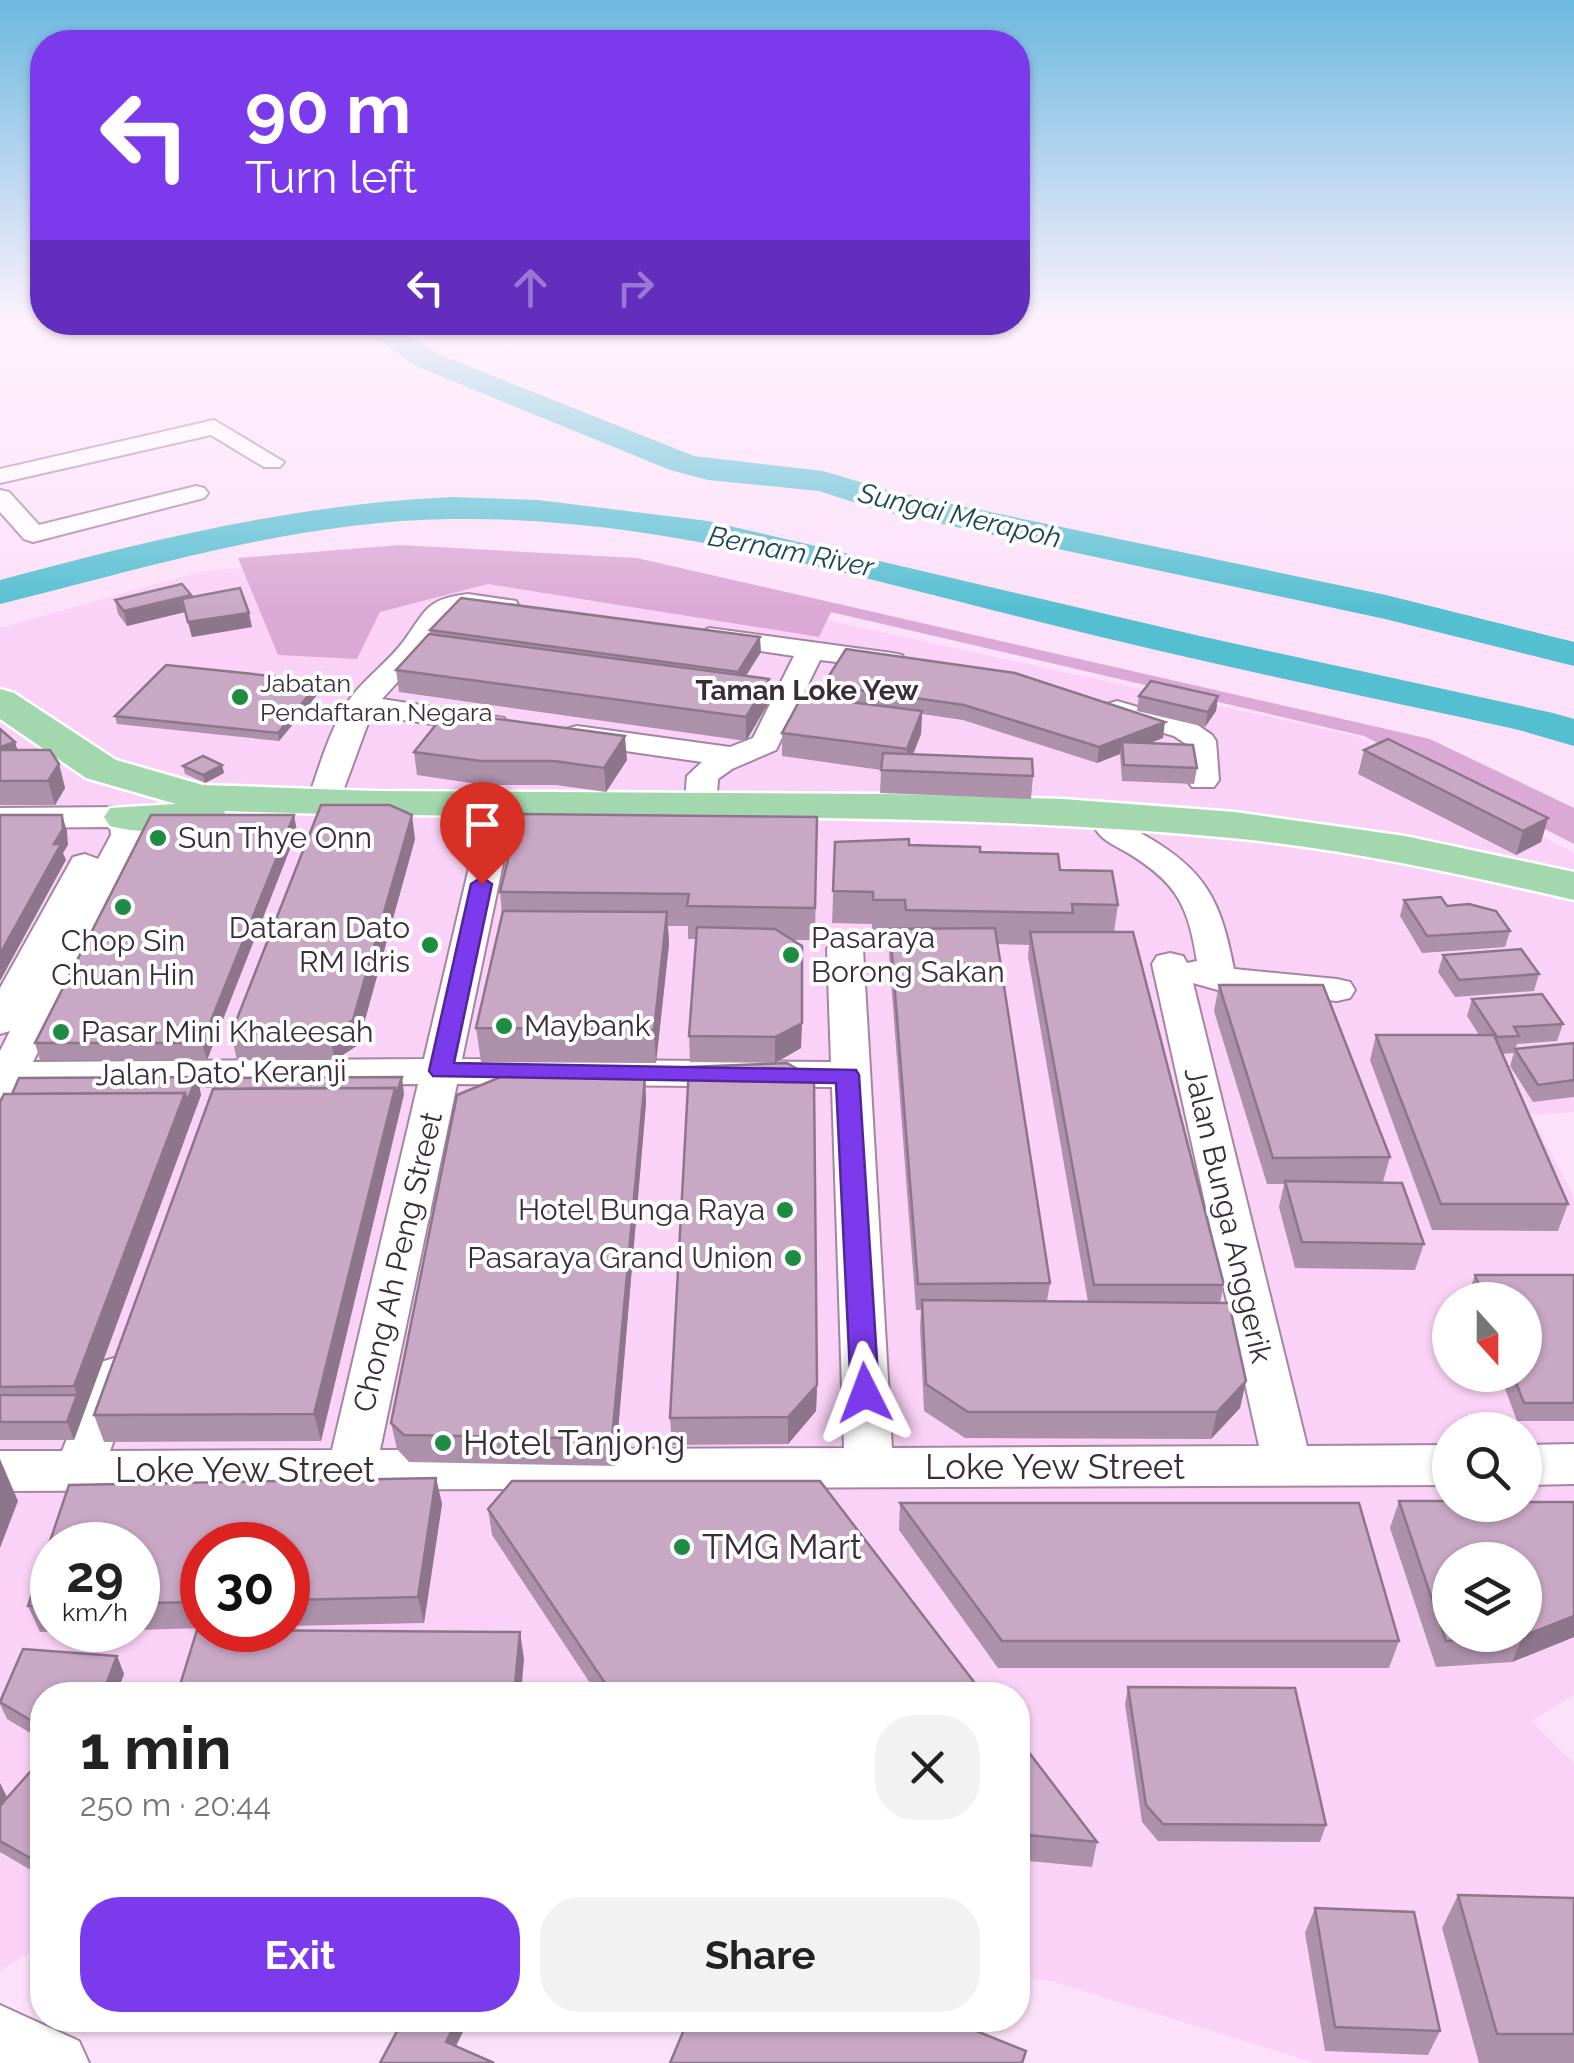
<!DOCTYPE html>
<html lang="en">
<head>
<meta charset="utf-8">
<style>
  :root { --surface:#fff; --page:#f2f2f2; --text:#222; --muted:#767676; --accent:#7c3aed }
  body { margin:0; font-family:Raleway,sans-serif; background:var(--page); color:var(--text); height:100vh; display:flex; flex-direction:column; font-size:38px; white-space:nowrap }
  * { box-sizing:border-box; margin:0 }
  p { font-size:32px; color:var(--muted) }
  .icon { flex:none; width:55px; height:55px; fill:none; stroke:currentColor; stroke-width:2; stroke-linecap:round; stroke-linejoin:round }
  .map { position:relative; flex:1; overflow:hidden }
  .sheet { position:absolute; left:30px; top:1682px; width:1000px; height:350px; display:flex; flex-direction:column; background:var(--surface); border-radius:40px; box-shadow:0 2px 8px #0004 }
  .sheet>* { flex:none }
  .hud { position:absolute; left:30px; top:30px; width:1000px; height:305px; border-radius:40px; box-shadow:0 2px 8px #0004; background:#7c3aed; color:#fff; overflow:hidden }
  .needle { width:65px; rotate:159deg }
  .fabs { position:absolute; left:1432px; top:1282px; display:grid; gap:20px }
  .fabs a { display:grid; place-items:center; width:110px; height:110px; border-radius:50%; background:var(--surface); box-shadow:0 2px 8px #0004; font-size:50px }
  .speed { position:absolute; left:30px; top:1522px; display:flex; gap:20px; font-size:50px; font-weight:700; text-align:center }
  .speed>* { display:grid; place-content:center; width:130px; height:130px; border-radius:50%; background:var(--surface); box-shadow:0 2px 8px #0004; line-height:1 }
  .speed small { font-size:25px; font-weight:400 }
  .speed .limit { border:15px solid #d22; background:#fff; color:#111 }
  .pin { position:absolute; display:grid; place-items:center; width:85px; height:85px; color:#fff; margin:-102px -42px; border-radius:50% 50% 50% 0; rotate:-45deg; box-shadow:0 0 10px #0007 }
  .pin .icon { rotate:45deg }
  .me { position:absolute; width:110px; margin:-55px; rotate:357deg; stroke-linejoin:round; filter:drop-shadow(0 0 8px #0008) }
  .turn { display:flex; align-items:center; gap:35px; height:210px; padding:0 50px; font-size:45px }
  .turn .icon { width:130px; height:130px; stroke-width:2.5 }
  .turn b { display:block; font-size:70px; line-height:85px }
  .lanes { display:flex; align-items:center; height:95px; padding:0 50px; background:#0003; justify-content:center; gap:50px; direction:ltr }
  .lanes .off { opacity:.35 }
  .round { display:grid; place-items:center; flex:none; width:105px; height:105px; border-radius:40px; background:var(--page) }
  .head { display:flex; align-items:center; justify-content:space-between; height:170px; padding:0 50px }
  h1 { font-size:60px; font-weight:700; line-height:75px }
  .button { display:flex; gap:20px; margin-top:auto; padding:20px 50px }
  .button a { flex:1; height:115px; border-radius:40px; background:var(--accent); color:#fff; font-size:40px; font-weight:700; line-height:115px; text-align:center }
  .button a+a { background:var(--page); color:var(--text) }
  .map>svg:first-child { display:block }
</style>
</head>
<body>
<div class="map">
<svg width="1574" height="2063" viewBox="0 0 1574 2063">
  <rect width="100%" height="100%" fill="#fde1fa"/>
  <path fill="#fbd2f7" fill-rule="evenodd" d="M409 555 644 580 1356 736 1574 853V1112L1531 1115 1574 1197V1695L1532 1721 1574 1763V2063H1315L1051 1981 1018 1977V1695H42V1945L0 1971V628L202 571ZM1450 1300H1525V1375H1450ZM1450 1430H1525V1505H1450ZM52 1545H138V1630H52ZM202 1545H288V1630H202ZM1450 1560H1525V1635H1450Z"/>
  <path fill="#daa9d5" d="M400 545 637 558 1430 739 1574 808V844L1364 736 831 612 819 637 488 584 380 612 357 659 278 655 238 558Z"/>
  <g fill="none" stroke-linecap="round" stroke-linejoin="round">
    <g fill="#54bfd1" fill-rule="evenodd">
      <path d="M353 322H388L438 354 694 456 823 471 890 491 1386 595 1574 642V666L1385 619 881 511 819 491 708 480 670 470 416 366Z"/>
      <path d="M452 497 538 500 708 521 1200 636 1553 713 1574 719V746L1519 730C1359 695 1199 662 1040 622 846 574 652 516 451 519 296 521 149 567 0 604V580C149 540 297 504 452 497Z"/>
    </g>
    <g stroke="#a585a2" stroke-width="4">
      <g id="minor">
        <path d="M214 420 284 462 280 467H264L211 435 0 483V469Z"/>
        <path d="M196 486 204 488 208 493 204 498 33 542 24 539 0 512V490L9 492 39 525Z"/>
        <path d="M468 594 516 601 519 607 506 615 468 610 445 618 423 654 382 699 504 718 508 724 504 730 493 733 371 715 339 802 334 809H312L307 802C319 768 329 731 349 700 364 679 387 663 403 642 426 611 425 599 468 594Z"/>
        <path d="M709 628 892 653 902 655 906 661 902 667 892 669 820 660 776 750 732 769 718 779 715 824 710 831H688L683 824 687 776 702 762 577 744 566 741 562 735 566 729 577 726 730 747 753 738 794 656 699 642 695 636Z"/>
        <path d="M1117 701 1196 724 1212 735 1216 741 1219 780 1214 787H1192L1187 780 1186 744 1174 736 1107 716 1102 710 1107 704Z"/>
        <path d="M125 807 136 810 143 835 33 1062 424 1059 480 821 485 814H507L512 821 462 1059 831 1062 827 949 832 941 845 938 858 941 863 949 892 1448 1259 1446 1152 964 1157 956 1170 953 1183 956 1187 963 1197 961C1188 905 1177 883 1128 853 1116 846 1103 841 1096 830L1101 823C1118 819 1128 826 1144 835 1206 870 1221 901 1234 969L1337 979 1350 982 1355 990 1350 998 1337 1001 1218 990 1193 983 1307 1446 1450 1445V1485L0 1491V1451H62L98 1363 114 1358 130 1363 137 1376 110 1451 332 1450 418 1084 20 1087 14 1098 0 1102V1051L10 1031 0 1034V988L73 857 85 854 98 859 111 835 110 827 0 828V808ZM457 1084 832 1087 844 1448 380 1450Z"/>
        <path d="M1574 1444V1484L1525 1485V1445Z"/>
        <path d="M0 2005 79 2041 89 2063H0Z"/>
      </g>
    </g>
    <g stroke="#fff" stroke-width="5">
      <path id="major" d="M0 689 14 693 116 760 203 785 373 791 891 794 1063 799 1235 812 1405 836 1574 872V900C1461 874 1347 849 1231 838 896 806 559 823 224 811L227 817 221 826C189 834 142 834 110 826L104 817 110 808 176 804 86 778 0 719Z"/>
    </g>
    <use href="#minor" fill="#fff" fill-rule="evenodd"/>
    <use href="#major" fill="#a3d8af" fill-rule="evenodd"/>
  </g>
  <g fill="#ad90aa" fill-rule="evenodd">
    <path d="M192 597 252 627 192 637 185 612 127 626 118 614 115 600Z"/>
    <path d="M430 630 761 652 745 676 769 679V702L746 741 399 692 396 670 430 634Z"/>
    <path d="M846 649 1163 738 1149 743 1197 768 1194 784 1122 781 1120 754 1097 763 963 720 922 714 921 734 913 755 1033 776 1031 799 880 793 881 770 782 756V733L823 699V685Z"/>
    <path d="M320 681 322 689 279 741 117 724 115 716Z"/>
    <path d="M1139 696H1218L1216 711 1205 727 1137 711Z"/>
    <path d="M0 729 15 742 17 750 59 764 65 788 55 805H0Z"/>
    <path d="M1364 750 1548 818 1541 842 1516 855 1358 774Z"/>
    <path d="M414 752 627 760 606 792 556 785H484L417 775Z"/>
    <path d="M222 765 224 773 205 783 185 774 183 766Z"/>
    <path d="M817 817 815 940H792L802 946 801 1048 775 1063 690 1062 689 1036 696 939H688V926H668L669 944 656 1063 481 1062 476 1028 502 915 500 892Z"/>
    <path d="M297 831 207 1060H40L35 1043Z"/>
    <path d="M415 839 358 1045 335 1060H237L231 1034Z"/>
    <path d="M835 842 909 845 980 852 1060 870 1118 905 1114 932 1224 1285 1220 1303 1246 1381 1240 1408 1211 1439 965 1438 924 1411 920 1327 921 1310H916L889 954 890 933 872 932V924L832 923ZM997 944 1029 945 1028 957 1088 1302 1047 1301 1050 1283Z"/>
    <path d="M1404 900 1447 906 1510 931 1505 947 1422 953 1400 916Z"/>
    <path d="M1443 955 1539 974 1534 991 1455 997 1438 972Z"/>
    <path d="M1219 985 1390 1157 1383 1182 1424 1244 1415 1270 1295 1268 1279 1207 1284 1184H1267L1214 1011Z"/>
    <path d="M1472 999 1563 1024 1557 1041 1517 1044 1514 1053 1502 1054 1568 1204 1558 1231 1432 1230 1370 1060 1376 1035H1479L1467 1016Z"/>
    <path d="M1574 1043V1097L1533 1102 1510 1066 1515 1049Z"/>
    <path d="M197 1077 201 1095 74 1440H0V1102Z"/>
    <path d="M645 1077 646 1103 615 1466 409 1462 397 1449 391 1423Z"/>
    <path d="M404 1094 321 1441 104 1442 94 1415Z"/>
    <path d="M1475 1275H1574V1421H1517L1500 1375H1525V1300H1472L1469 1292Z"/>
    <path d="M817 1385 816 1411 788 1444 672 1445 670 1418Z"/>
    <path d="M436 1478 442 1504 424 1623 288 1626V1545H202V1628L138 1630V1545H52V1630H130L40 1632 28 1606 69 1485Z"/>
    <path d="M1399 1501 1574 1637 1512 1662 1436 1667 1390 1528Z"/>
    <path d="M900 1503 1399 1641 1389 1668H998L899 1530Z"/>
    <path d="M488 1509 984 1695H598L492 1535Z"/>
    <path d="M117 1656 124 1674 116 1695H42V1740L7 1719 0 1704V1699Z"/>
    <path d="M1128 1687 1326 1825 1320 1842 1158 1841 1142 1822 1125 1704Z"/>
    <path d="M1018 1738 1097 1842 1092 1867 1018 1860Z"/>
    <path d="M42 1767V1874L41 1876 0 1852V1783L7 1797Z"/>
    <path d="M1458 1895 1574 1898V2063H1479L1442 1928Z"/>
    <path d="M1315 1908 1440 2031 1428 2055 1325 2051 1305 1933Z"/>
  </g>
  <g fill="#8d768b">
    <path d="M191 595 195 610 182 599 185 612 127 626 124 611Z"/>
    <path d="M249 613 252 627 192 637 188 622Z"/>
    <path d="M760 637 761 652 739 687 738 672Z"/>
    <path d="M769 679V702L746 741V717Z"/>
    <path d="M320 681 322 689 279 741 278 733Z"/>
    <path d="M1218 696 1216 711 1205 727 1208 712Z"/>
    <path d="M922 711 921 734 905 773 907 749Z"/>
    <path d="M1165 722 1163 738 1123 753 1122 742 1120 754 1097 763 1099 747Z"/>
    <path d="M625 736 627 760 606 792 604 768Z"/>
    <path d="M15 742 20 758 0 765V747Z"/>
    <path d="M59 764 65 788 55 805 48 781Z"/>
    <path d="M222 765 224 773 205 783 203 775Z"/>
    <path d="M62 815 67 831 68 845 63 853 66 860 0 981V954L54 844Z"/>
    <path d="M294 815 297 831 207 1060 202 1043Z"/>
    <path d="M412 815 415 839 358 1045 335 1060 330 1035Z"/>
    <path d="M1548 818 1541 842 1516 855 1523 831Z"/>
    <path d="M667 912 669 944 656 1063 654 1030Z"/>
    <path d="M802 1023 801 1048 775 1063V1037Z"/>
    <path d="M197 1077 201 1095 74 1440 67 1422 77 1395 74 1386 185 1093Z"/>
    <path d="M402 1077 404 1094 321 1441 314 1414 395 1088Z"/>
    <path d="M645 1077 646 1103 615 1466 612 1439Z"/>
    <path d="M1246 1381 1240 1408 1211 1439 1217 1412Z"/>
    <path d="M817 1385 816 1411 788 1444V1417Z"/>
    <path d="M0 1459 18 1501 0 1548Z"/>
    <path d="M436 1478 442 1504 424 1623 418 1597Z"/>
    <path d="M1574 1616V1637L1512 1662 1523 1636Z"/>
    <path d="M520 1632 524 1659 521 1695H514Z"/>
    <path d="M117 1656 124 1674 116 1695H102Z"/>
    <path d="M0 1783 8 1800 0 1810Z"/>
    <path d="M42 1846V1874L41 1876 32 1859Z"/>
    <path d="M457 2020H466L467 2024 450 2058 446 2042Z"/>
  </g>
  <g fill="#c9a8c6" stroke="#8d768b" stroke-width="2.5" fill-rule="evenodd">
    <path d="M182 584 191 595 124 611 115 600Z"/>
    <path d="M240 588 249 613 188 622 182 599Z"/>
    <path d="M461 598 760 637 738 672 430 630Z"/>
    <path d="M429 634 769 679 746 717 396 670Z"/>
    <path d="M846 649 1015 673 1165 722 1099 747 964 705 823 685Z"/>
    <path d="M166 665 320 681 278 733 115 716Z"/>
    <path d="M1151 681 1218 696 1208 712 1139 696Z"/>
    <path d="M802 696 922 711 907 749 782 733Z"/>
    <path d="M446 712 625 736 604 768 554 761H481L414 752Z"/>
    <path d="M0 729 15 742 0 747Z"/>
    <path d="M1388 739 1548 818 1523 831 1364 750Z"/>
    <path d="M1122 742 1193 745 1197 768 1124 765Z"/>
    <path d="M0 750H50L59 764 48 781H0Z"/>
    <path d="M883 753 1032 759 1033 776 881 770Z"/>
    <path d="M203 756 222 765 203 775 183 766Z"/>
    <path d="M321 805H390L412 815 353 1020 330 1035 231 1034Z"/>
    <path d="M519 814 817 817 815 908 687 906 689 894 500 892Z"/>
    <path d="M0 815H62L63 829 54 844H61L0 954Z"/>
    <path d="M151 815H294L202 1043H35Z"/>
    <path d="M909 839V845L980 847V852L1058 854 1060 870 1112 871 1118 905 1072 904 1073 913 906 910 905 900H873V892L833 891 835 842Z"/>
    <path d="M1441 897 1447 906 1469 904 1496 911 1510 931 1427 936 1404 900Z"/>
    <path d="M503 911 667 912 654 1030 476 1028Z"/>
    <path d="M697 927 775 929 802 946V1023L775 1037 689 1036Z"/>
    <path d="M995 928 1050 1283 918 1284 890 929Z"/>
    <path d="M1030 932H1133L1224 1285H1094Z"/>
    <path d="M1521 949 1539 974 1459 980 1443 955Z"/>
    <path d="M1219 985H1323L1390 1157 1273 1158Z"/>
    <path d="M1542 994 1563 1024 1514 1027 1519 1036 1497 1037 1472 999Z"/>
    <path d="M1376 1035H1494L1568 1204H1441Z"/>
    <path d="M1574 1043V1080L1538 1085 1515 1049Z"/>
    <path d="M787 1063 814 1079 817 1385 788 1417 670 1418 689 1067Z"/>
    <path d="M503 1076 645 1077 612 1439 404 1435 391 1423 457 1095Z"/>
    <path d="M197 1077 187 1101 185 1093 12 1094 19 1078Z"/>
    <path d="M402 1077 396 1096 395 1088 218 1089 223 1078Z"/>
    <path d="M395 1088 314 1414 94 1415 213 1089Z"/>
    <path d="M185 1093 74 1386 0 1387V1102L4 1094Z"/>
    <path d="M1285 1181 1402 1183 1424 1244 1302 1242Z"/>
    <path d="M1475 1275H1574V1403H1524L1513 1375H1525V1300H1485Z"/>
    <path d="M922 1300 1229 1303 1246 1381 1217 1412H968L926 1384Z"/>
    <path d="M0 1395H77L67 1422H0Z"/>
    <path d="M436 1478 418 1597 288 1600V1545H202V1602L138 1603V1545H52V1605L28 1606 69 1485Z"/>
    <path d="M512 1481H820L984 1695H613L488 1509Z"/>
    <path d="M1399 1501H1450V1505H1525V1502H1574V1616L1523 1636 1446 1641ZM1450 1560H1525V1635H1450Z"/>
    <path d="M900 1503H1359L1399 1641H1002Z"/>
    <path d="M197 1630 520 1632 514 1695H177Z"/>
    <path d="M23 1649 117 1656 102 1695H42V1727L0 1702Z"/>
    <path d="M1128 1687 1295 1688 1326 1825 1163 1824 1146 1805Z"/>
    <path d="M1018 1738 1097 1842 1018 1834Z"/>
    <path d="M37 1764 42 1767V1846L32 1859 0 1841V1806Z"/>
    <path d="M1458 1895 1574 1898V2034H1497Z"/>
    <path d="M1315 1908 1414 1912 1440 2031 1335 2027Z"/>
    <path d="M403 2020H457L446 2042 494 2063H380Z"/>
    <path d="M688 2020H949L1026 2051 1022 2063H670Z"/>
  </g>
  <linearGradient id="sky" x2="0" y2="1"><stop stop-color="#6db8df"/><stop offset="0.53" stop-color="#fef2fd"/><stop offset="1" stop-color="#fef2fd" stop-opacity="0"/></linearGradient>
  <rect width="1574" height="611" fill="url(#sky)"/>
  <path fill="#7c3aed" stroke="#51269a" stroke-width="2.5" d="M482 877 492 884 454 1063 856 1070 859 1075 879 1393 875 1401 865 1404 855 1401 851 1393 836 1083 433 1076 429 1071 471 884Z"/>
  <g fill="#1f8c44" stroke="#fff" stroke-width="4">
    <circle cx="240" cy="697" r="10"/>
    <circle cx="158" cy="838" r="10"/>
    <circle cx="123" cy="907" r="10"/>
    <circle cx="430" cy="945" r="10"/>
    <circle cx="791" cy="955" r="10"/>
    <circle cx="504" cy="1026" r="10"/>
    <circle cx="61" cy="1032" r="10"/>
    <circle cx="785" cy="1210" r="10"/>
    <circle cx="793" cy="1258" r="10"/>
    <circle cx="443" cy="1443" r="10"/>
    <circle cx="682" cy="1547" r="10"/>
  </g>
  <g text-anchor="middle" stroke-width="8" stroke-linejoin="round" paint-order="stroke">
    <g font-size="25" fill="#3a2d39" stroke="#fff" text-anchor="start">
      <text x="260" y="692">Jabatan<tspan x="260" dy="29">Pendaftaran Negara</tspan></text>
    </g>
    <g font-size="28" font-style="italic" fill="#184850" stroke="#fff">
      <text transform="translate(960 515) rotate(13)" y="10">Sungai Merapoh</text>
      <text transform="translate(791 551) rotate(11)" y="10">Bernam River</text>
    </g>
    <g font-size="28" font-weight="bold" fill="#3a2d39" stroke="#fff">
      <text x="807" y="700">Taman Loke Yew</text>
    </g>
    <g font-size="30" fill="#3a2d39" stroke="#fff" text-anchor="start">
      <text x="178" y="848">Sun Thye Onn</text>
      <text x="410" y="938" text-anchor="end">Dataran Dato<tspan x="410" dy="34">RM Idris</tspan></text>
      <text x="811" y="948">Pasaraya<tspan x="811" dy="34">Borong Sakan</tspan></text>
      <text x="123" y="951" text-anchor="middle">Chop Sin<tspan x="123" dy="34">Chuan Hin</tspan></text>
      <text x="524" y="1036">Maybank</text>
      <text x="81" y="1042">Pasar Mini Khaleesah</text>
      <text x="765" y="1220" text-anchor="end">Hotel Bunga Raya</text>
      <text x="773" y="1268" text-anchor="end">Pasaraya Grand Union</text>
    </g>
    <g font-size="30" fill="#3a2d39" stroke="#fff">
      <text transform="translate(221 1073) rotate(-1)" y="10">Jalan Dato' Keranji</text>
      <text transform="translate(1228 1215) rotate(77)" y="10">Jalan Bunga Anggerik</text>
      <text transform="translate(398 1262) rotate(-77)" y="10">Chong Ah Peng Street</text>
    </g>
    <g font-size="35" fill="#3a2d39" stroke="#fff" text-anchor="start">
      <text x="463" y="1455">Hotel Tanjong</text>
      <text x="702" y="1559">TMG Mart</text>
    </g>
    <g font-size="35" fill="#3a2d39" stroke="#fff">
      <text x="1055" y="1479">Loke Yew Street</text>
      <text x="245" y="1482">Loke Yew Street</text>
    </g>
  </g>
</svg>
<div class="fabs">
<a><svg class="needle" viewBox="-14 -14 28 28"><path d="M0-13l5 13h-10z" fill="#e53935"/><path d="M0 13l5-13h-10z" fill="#767676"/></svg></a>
<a><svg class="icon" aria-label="search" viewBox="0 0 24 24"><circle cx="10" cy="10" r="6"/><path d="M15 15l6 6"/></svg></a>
<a><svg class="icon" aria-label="layers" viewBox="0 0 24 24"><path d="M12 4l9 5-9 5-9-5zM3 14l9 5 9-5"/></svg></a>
</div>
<div class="speed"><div>29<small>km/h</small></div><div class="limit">30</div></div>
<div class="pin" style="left:482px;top:884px;background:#d93025"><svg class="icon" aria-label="arrive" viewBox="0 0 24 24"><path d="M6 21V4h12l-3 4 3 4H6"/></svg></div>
<svg class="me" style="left:865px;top:1393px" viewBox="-20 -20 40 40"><path d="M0-17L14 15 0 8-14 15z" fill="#7c3aed" stroke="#fff" stroke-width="4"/></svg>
<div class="hud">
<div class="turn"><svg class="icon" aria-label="left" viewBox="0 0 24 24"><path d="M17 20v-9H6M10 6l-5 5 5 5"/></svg><div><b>90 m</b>Turn left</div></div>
<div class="lanes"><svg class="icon" aria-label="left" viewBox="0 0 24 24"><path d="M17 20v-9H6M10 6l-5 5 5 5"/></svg><svg class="icon off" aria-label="ahead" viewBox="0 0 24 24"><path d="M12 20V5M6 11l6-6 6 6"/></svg><svg class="icon off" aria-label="right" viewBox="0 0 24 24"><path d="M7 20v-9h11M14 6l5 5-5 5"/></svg></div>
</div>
<section class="sheet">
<div class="head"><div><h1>1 min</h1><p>250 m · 20:44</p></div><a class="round"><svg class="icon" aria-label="close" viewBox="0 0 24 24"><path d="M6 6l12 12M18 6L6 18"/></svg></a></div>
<div class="button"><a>Exit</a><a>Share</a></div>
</section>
</div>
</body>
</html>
